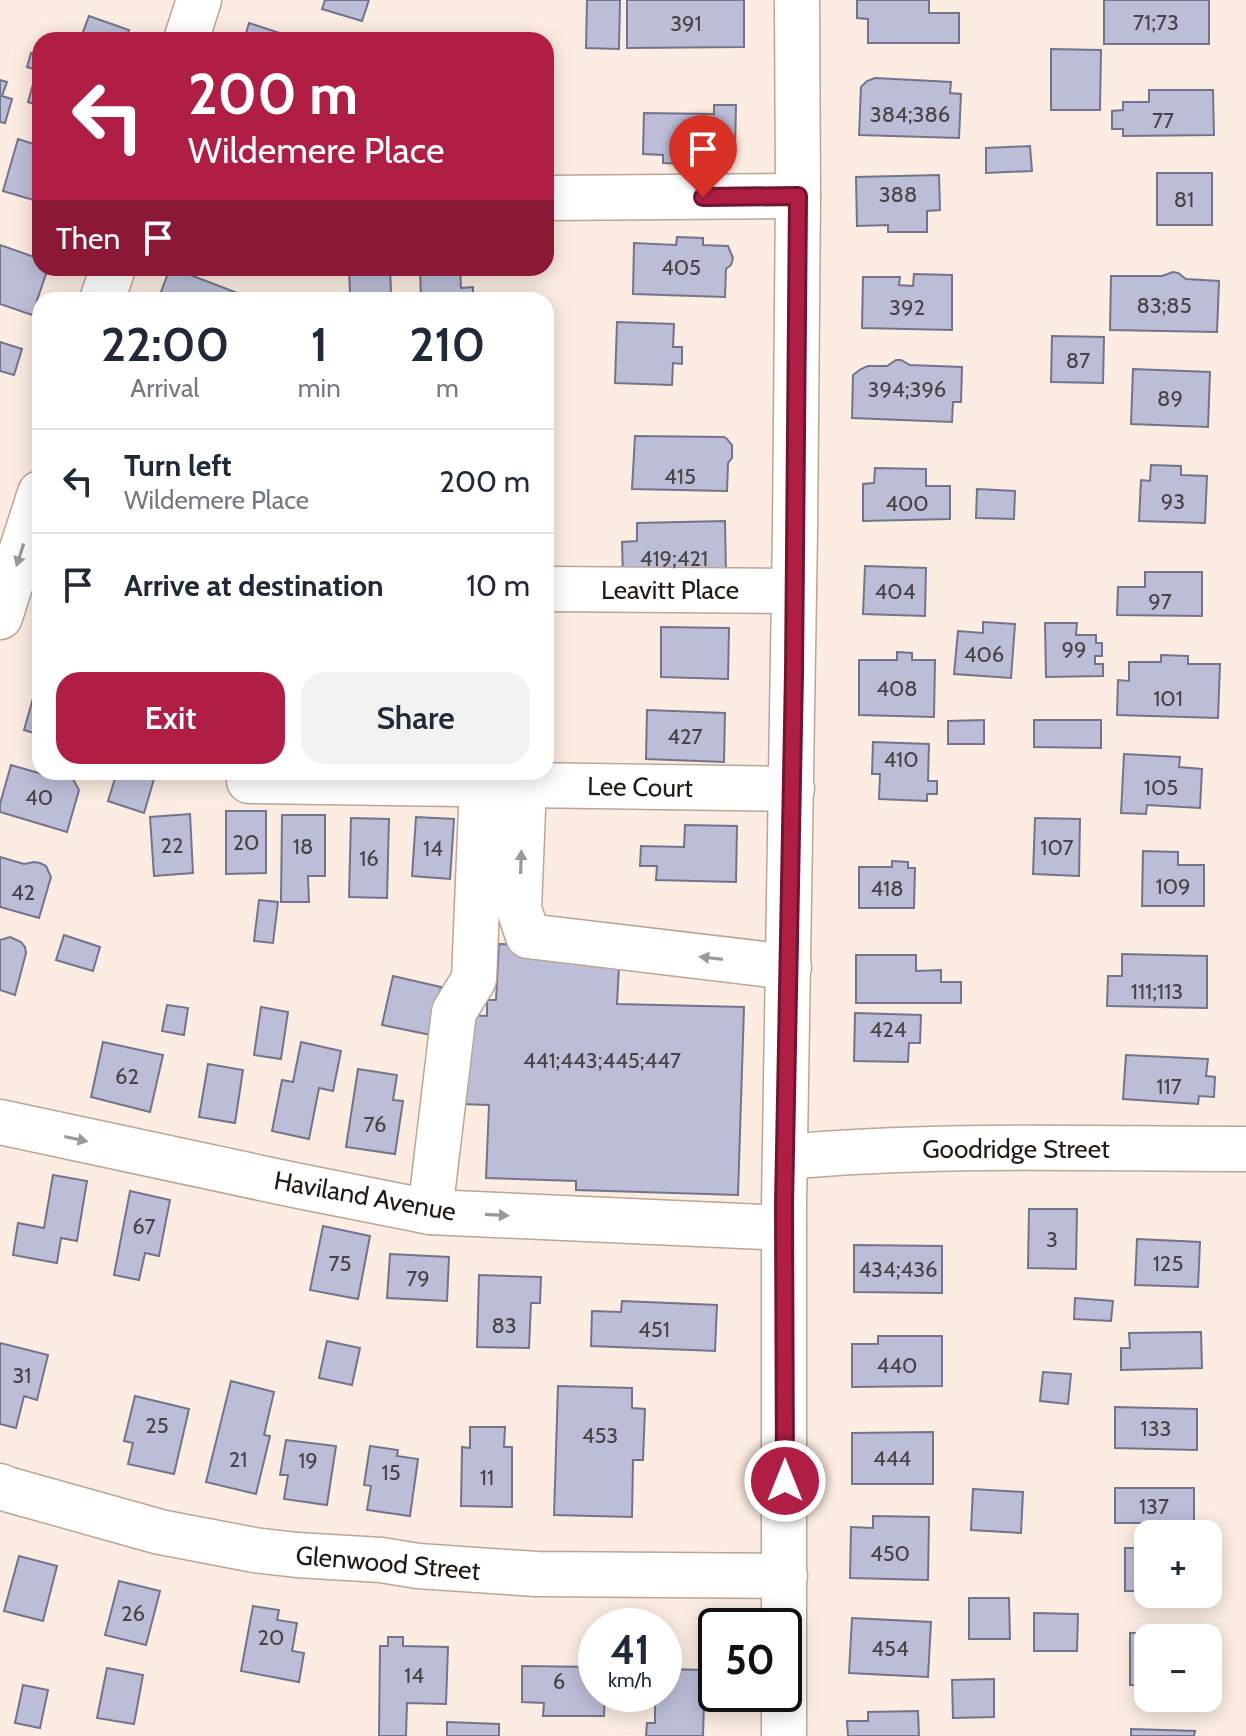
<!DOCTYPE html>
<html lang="en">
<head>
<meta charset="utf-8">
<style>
  :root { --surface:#fff; --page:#f2f2f3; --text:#1f2937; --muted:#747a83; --line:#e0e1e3; --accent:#b01e45 }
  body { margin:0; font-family:Cabin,sans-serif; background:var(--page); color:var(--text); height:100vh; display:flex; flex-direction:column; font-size:30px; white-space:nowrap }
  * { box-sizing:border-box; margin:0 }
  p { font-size:26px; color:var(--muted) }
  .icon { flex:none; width:44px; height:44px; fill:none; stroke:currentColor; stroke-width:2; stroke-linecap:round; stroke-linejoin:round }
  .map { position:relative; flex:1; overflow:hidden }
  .panel { position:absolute; left:32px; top:292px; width:522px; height:488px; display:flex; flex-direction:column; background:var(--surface); border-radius:24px; box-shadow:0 4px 20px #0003 }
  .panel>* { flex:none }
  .top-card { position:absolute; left:32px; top:32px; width:522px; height:244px; border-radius:24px; box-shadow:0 4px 20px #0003; background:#b01e45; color:#fff; overflow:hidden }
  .fabs { position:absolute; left:1134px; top:1520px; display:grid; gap:16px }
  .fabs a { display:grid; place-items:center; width:88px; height:88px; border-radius:16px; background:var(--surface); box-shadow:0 4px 20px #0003; font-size:40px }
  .speed { position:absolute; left:578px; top:1608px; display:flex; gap:16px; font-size:40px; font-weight:700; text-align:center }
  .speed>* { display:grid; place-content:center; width:104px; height:104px; border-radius:50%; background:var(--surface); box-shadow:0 4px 20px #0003; line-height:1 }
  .speed small { font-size:20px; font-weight:400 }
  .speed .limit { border:4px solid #111; border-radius:12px; background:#fff; color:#111 }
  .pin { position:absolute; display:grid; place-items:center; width:68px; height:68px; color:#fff; margin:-82px -34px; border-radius:50% 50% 50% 0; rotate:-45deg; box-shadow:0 0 8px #0007 }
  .pin .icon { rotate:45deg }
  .me { position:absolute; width:88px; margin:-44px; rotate:0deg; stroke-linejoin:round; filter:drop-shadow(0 0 6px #0008) }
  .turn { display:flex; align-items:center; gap:28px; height:168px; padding:0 24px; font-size:36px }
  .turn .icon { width:104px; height:104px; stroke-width:2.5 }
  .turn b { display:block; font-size:56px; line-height:68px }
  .then { display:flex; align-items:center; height:76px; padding:0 24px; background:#0003; gap:16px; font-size:30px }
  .eta { display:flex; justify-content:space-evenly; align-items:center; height:136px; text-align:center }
  .eta b { font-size:48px; font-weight:600; line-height:56px }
  .action { display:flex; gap:16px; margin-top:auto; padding:16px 24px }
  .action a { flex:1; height:92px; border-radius:24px; background:var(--accent); color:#fff; font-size:32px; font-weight:600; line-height:92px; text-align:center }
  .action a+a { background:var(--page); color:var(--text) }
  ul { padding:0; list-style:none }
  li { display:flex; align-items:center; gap:24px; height:104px; padding:0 24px; border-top:2px solid var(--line) }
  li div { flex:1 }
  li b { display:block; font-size:30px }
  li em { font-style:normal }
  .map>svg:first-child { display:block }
</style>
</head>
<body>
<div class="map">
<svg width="1246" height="1736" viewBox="0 0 1246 1736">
  <rect width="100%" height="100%" fill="#fcece2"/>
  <g fill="#bcbed8" stroke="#72748b" stroke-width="2">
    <path d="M325 0H369L362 21 322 9Z"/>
    <path d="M587 0H620L619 49 586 48Z"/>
    <path d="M627 0H744V47L627 48Z"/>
    <path d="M857 0H929V13H959V43H868V19L857 18Z"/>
    <rect x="1104" y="0" width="105" height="44"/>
    <path d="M89 16 129 30 125 40H80Z"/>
    <path d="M249 23 301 40H244Z"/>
    <path d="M1051 49 1101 50 1100 110H1051Z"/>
    <path d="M31 53 40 56V106L28 102 37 70 27 67Z"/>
    <path d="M875 78 951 82 950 93 961 94 959 138 859 135 861 87 867 81Z"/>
    <path d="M0 80 7 82 2 96 12 99 5 123 0 122Z"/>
    <path d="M1149 90H1213L1214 135 1123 136V129H1112V111L1123 110V102H1149Z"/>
    <path d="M714 105H736L735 149H685V164L663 163V155L643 154 644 113 714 114Z"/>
    <path d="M18 139 40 146V202L3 191Z"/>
    <path d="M1030 146 1032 171 986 173V148Z"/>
    <rect x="1157" y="173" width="55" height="52"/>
    <path d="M939 175 940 210 927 211V232H888V225L857 226 856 177Z"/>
    <path d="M677 237 703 238V245L728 246 733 258 731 265 726 269 725 297 633 294 634 243 676 245Z"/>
    <path d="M0 245 40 259V268H48L32 315 0 304Z"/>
    <path d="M170 268H172L256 300H158Z"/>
    <path d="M349 268H390L391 293 350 294Z"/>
    <path d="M420 268H460L461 288 473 287V300H421Z"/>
    <path d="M1173 272 1178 273 1186 279 1219 281 1217 332 1110 330 1111 276H1162Z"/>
    <path d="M914 274 952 275V330L862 328 863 277H900L899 285 913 286Z"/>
    <path d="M617 322 674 324 673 347H682V364L673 363 672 385 615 383Z"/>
    <path d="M1052 336 1104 337 1103 383 1051 382Z"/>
    <path d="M0 342 22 349 14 375 0 371Z"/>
    <path d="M896 360H901L910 365 962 367 961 402H953L952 422 852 418 853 375 861 369 868 366H887Z"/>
    <path d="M1133 369 1210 372 1208 427 1131 424Z"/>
    <path d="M635 436 724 437 727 439 732 445V458L728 463 727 491 632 489Z"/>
    <path d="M1151 465 1181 466V475L1207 476 1205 523 1139 521 1141 480 1150 481Z"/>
    <path d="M875 468 926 469V486H950V519L863 521V484L874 483Z"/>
    <path d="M977 489 1015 491 1014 519 976 518Z"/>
    <path d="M725 521 726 573 623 576 622 542 637 541V523Z"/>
    <path d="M865 566 926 568 925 616 863 614Z"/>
    <path d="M1145 572H1202V616L1117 615 1118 587H1145Z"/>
    <path d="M983 622 1015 624 1011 678 954 674 958 631 983 633Z"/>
    <path d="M1045 623H1077L1076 635H1096V643H1102V656H1095V664H1103V676L1046 677Z"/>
    <path d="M661 627 729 628 728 679 661 677Z"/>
    <path d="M897 652 912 653V660H935L934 717 859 715V660H897Z"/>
    <path d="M1161 655 1188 656V664H1220L1218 718 1117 715 1118 680 1129 681V662H1161Z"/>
    <path d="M37 684 40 685V735L24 730Z"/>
    <path d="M647 710 725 713 724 762 646 759Z"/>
    <path d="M984 720V744H948V721Z"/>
    <path d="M1034 720H1101V748L1034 747Z"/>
    <path d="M873 742 929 744 928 781H937V794H927V801L879 799 880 774H872Z"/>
    <path d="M1124 754 1180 757 1179 767 1202 769 1200 808 1147 805 1146 814 1121 813Z"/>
    <path d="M11 765 52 777 62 774 68 776 73 779 79 790 67 832 0 812V804Z"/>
    <path d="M117 772H133L154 779 144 813 108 801Z"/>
    <path d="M226 811H266V873L226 874Z"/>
    <path d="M190 814 193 873 154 876 150 817Z"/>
    <path d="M282 815H325V876H308L309 902H281Z"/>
    <path d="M416 817 454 819 450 879 412 876Z"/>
    <path d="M351 818 389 819 387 898 349 897Z"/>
    <path d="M1035 818 1080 819 1079 876 1033 874Z"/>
    <path d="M685 825 737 826 736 882 656 880 657 866H640L641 846 684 847Z"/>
    <path d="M1143 851 1178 852V865H1204V906H1142Z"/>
    <path d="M0 857 24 864 34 862 40 863 46 866 51 877 39 918 0 907Z"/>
    <path d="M892 861 908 862V868H915L914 908H859V867H892Z"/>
    <path d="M259 900 278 902 273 943 254 941Z"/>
    <path d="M64 935 100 947 93 971 56 960Z"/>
    <path d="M10 937 21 942 25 947 26 953 15 995 0 990V940Z"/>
    <path d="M499 944 620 948 617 1004 744 1007 738 1195 576 1190V1181L486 1178 489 1105 460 1104 463 1015 487 1016V1000H496Z"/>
    <path d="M1122 954 1207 956V1008L1107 1006 1108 976H1122Z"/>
    <path d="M856 955H916V971L941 970V982H961V1003H856Z"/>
    <path d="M393 976 441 987 431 1035 382 1025Z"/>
    <path d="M167 1005 188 1008 184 1035 162 1031Z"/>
    <path d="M261 1007 288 1012 281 1059 254 1055Z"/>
    <path d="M855 1013 921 1015 920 1043H909L908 1062 854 1061Z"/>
    <path d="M103 1042 163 1055 150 1112 91 1097Z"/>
    <path d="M301 1042 341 1051 333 1091 319 1088 309 1139 272 1131 282 1080 293 1082Z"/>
    <path d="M1126 1055 1208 1059 1206 1076 1215 1077 1214 1097 1199 1096 1198 1104 1123 1099Z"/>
    <path d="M208 1064 243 1070 235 1123 199 1117Z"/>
    <path d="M358 1069 397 1075 393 1100 403 1101 395 1154 346 1147Z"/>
    <path d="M53 1175 87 1181 77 1241 61 1238 57 1263 13 1255 18 1223 44 1228Z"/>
    <path d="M130 1191 170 1200 159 1256 145 1253 139 1280 114 1275Z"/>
    <path d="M1029 1209H1077L1076 1269 1028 1268Z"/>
    <path d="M323 1226 370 1236 358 1299 310 1290Z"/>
    <path d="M1137 1239 1200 1242 1198 1287 1135 1285Z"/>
    <path d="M854 1245 942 1246V1293L854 1292Z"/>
    <path d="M390 1254 449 1257 447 1301 387 1298Z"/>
    <path d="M479 1275 541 1277 540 1303H531L529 1348 477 1347Z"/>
    <path d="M1075 1298 1113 1301 1111 1321 1074 1319Z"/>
    <path d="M622 1301 717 1305 715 1351 591 1346 592 1311 621 1312Z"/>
    <path d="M1201 1332 1202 1368 1121 1370V1348H1130L1129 1333Z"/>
    <path d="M878 1336H942V1386L852 1387V1344H878Z"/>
    <path d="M327 1341 360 1348 352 1385 319 1378Z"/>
    <path d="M0 1343 48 1355 37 1400 24 1396 16 1428 0 1424Z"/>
    <path d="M1043 1372 1071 1374 1068 1404 1040 1401Z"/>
    <path d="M231 1381 274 1392 264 1435 270 1436 256 1494 206 1482Z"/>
    <path d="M558 1386 632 1388V1408L645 1409 643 1460H633L632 1517 554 1515Z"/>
    <path d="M135 1396 189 1409 174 1474 128 1464 133 1443 124 1441Z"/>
    <path d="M1115 1407 1197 1409V1450L1115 1448Z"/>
    <path d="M470 1427H505L504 1447H512V1507L461 1506 462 1447 470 1448Z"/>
    <path d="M933 1432V1484H852V1433Z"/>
    <path d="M286 1440 336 1446 327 1505 284 1499 288 1475H280Z"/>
    <path d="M370 1446 398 1450 397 1456 418 1459 410 1516 367 1510 371 1486 364 1485Z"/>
    <rect x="1115" y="1488" width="79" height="35"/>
    <path d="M973 1489 1023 1492 1021 1533 971 1530Z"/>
    <path d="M873 1516 929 1517 928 1580 850 1578 851 1527 873 1528Z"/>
    <path d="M1125 1548H1148V1594H1194V1602H1141V1591H1125Z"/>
    <path d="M19 1556 57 1566 43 1621 4 1611Z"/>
    <path d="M119 1581 160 1591 146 1645 105 1635Z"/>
    <path d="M969 1598H1009L1010 1639H969Z"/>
    <path d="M253 1606 279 1610 277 1620 297 1623 292 1651 304 1653 299 1682 241 1671Z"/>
    <path d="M1034 1613 1078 1614 1077 1651H1034Z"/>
    <path d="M852 1618 931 1622 928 1677 849 1673Z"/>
    <path d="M1130 1633H1142V1640H1148V1685H1130Z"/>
    <path d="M388 1637H403V1646L448 1647 446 1704 407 1703 406 1736H379L380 1646H388Z"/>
    <path d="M522 1666 596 1667V1694H605L604 1716H543L544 1703 522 1702Z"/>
    <path d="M107 1668 143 1675 134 1724 97 1718Z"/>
    <path d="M664 1669 705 1670 703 1736H646L647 1723H655V1704H648V1694H664Z"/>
    <path d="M994 1679V1717L953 1718 952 1680Z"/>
    <path d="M23 1685 48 1690 40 1728 15 1723Z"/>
    <path d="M918 1711 919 1736H848L847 1721H868V1712Z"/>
    <path d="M447 1722 499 1724V1736H447Z"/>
    <path d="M1131 1729 1195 1731 1194 1736H1131Z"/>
  </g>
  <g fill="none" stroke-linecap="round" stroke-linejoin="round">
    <g stroke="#bda595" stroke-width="47">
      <g id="minor">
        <path d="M186 40 199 0"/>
        <path d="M546 198 798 196"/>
        <path d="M102 300 113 268"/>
        <path d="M546 589 794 591"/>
        <path d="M0 617 40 493"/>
        <path d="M249 781 792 789"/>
        <path d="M524 785 519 909 528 936 789 967"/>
        <path d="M0 1122 294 1185 430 1212 784 1228"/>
        <path d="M786 1157C939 1143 1093 1149 1246 1149"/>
        <path d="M430 1212 454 1012 474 979 482 784"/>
        <path d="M0 1486 10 1490 160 1532 254 1550 297 1555 381 1560 418 1566 536 1574 785 1576"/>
      </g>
    </g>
    <g stroke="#bda595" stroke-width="47">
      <path id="major" d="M784 1736V1205L795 530 798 196 797 0"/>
    </g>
    <use href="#minor" stroke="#fff" stroke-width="44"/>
    <use href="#major" stroke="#fff" stroke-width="44"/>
  </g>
  <defs><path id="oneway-solid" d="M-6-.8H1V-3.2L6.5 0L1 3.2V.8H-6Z" transform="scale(2)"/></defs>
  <g fill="#9c9895">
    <use href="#oneway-solid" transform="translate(20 555) rotate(108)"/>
    <use href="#oneway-solid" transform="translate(521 862) rotate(-88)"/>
    <use href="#oneway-solid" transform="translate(711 958) rotate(-173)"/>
    <use href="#oneway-solid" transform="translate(76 1139) rotate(12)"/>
    <use href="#oneway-solid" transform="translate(497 1215) rotate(3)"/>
  </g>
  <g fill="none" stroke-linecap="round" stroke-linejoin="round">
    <g stroke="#72142d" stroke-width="20">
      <path id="route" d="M703 197 798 196 794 672 784 1205 785 1481"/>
    </g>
    <use href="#route" stroke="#b01e45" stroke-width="14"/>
  </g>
  <g text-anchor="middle" stroke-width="6" stroke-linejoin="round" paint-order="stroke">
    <g font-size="22" fill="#494345">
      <text x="1156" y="30">71;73</text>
      <text x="686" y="31">391</text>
      <text x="910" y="122">384;386</text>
      <text x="1163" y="128">77</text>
      <text x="898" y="202">388</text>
      <text x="1184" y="207">81</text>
      <text x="681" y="275">405</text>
      <text x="1164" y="313">83;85</text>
      <text x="907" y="315">392</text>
      <text x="1078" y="368">87</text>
      <text x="907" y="397">394;396</text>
      <text x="1170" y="406">89</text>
      <text x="680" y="484">415</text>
      <text x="1173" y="509">93</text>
      <text x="907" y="511">400</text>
      <text x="674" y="566">419;421</text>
      <text x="895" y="599">404</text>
      <text x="1160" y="609">97</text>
      <text x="1074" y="657">99</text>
      <text x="984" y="662">406</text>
      <text x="897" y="696">408</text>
      <text x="1168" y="706">101</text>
      <text x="685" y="744">427</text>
      <text x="901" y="767">410</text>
      <text x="1161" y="795">105</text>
      <text x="39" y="805">40</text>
      <text x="246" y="850">20</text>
      <text x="172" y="853">22</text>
      <text x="303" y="854">18</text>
      <text x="1057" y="855">107</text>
      <text x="433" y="856">14</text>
      <text x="369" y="866">16</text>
      <text x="1173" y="894">109</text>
      <text x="887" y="896">418</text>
      <text x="23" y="900">42</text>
      <text x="1157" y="999">111;113</text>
      <text x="888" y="1037">424</text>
      <text x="602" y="1068">441;443;445;447</text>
      <text x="127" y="1084">62</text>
      <text x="1169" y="1094">117</text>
      <text x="375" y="1132">76</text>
      <text x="144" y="1234">67</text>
      <text x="1052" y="1247">3</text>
      <text x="340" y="1271">75</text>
      <text x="1168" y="1271">125</text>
      <text x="898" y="1277">434;436</text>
      <text x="418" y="1286">79</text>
      <text x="504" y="1333">83</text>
      <text x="654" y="1337">451</text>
      <text x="897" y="1373">440</text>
      <text x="22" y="1383">31</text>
      <text x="157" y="1433">25</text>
      <text x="1156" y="1436">133</text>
      <text x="600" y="1443">453</text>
      <text x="892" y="1466">444</text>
      <text x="238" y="1467">21</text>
      <text x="308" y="1468">19</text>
      <text x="391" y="1480">15</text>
      <text x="487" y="1485">11</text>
      <text x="1154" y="1514">137</text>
      <text x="890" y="1561">450</text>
      <text x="133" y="1621">26</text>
      <text x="271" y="1645">20</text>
      <text x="890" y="1656">454</text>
      <text x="414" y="1683">14</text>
      <text x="559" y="1689">6</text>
    </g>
    <g font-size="26" fill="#231a14" stroke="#fff">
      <text x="670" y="599">Leavitt Place</text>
      <text transform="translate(640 787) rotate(1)" y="9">Lee Court</text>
      <text x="1016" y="1158">Goodridge Street</text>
      <text transform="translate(365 1196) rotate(10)" y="9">Haviland Avenue</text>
      <text transform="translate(388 1563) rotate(5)" y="9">Glenwood Street</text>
    </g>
  </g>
</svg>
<div class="fabs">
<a>+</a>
<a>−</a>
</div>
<div class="speed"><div>41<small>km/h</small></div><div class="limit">50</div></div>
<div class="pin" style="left:703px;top:197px;background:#d93025"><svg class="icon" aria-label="arrive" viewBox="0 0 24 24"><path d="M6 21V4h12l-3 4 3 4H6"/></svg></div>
<svg class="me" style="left:785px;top:1481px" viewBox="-20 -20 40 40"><circle r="17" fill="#b01e45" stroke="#fff" stroke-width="3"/><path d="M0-11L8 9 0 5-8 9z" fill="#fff"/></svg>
<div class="top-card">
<div class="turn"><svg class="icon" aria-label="left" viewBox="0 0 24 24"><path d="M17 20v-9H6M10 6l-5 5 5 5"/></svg><div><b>200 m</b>Wildemere Place</div></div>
<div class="then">Then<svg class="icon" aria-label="arrive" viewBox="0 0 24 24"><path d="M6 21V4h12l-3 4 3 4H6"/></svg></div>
</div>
<section class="panel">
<div class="eta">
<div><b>22:00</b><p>Arrival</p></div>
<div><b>1</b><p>min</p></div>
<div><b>210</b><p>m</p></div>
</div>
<ul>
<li><svg class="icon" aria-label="left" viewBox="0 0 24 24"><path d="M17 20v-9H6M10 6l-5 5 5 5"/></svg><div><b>Turn left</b><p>Wildemere Place</p></div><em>200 m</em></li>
<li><svg class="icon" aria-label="arrive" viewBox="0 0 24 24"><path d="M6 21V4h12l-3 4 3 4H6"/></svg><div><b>Arrive at destination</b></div><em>10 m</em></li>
</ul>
<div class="action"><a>Exit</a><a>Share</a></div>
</section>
</div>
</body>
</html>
